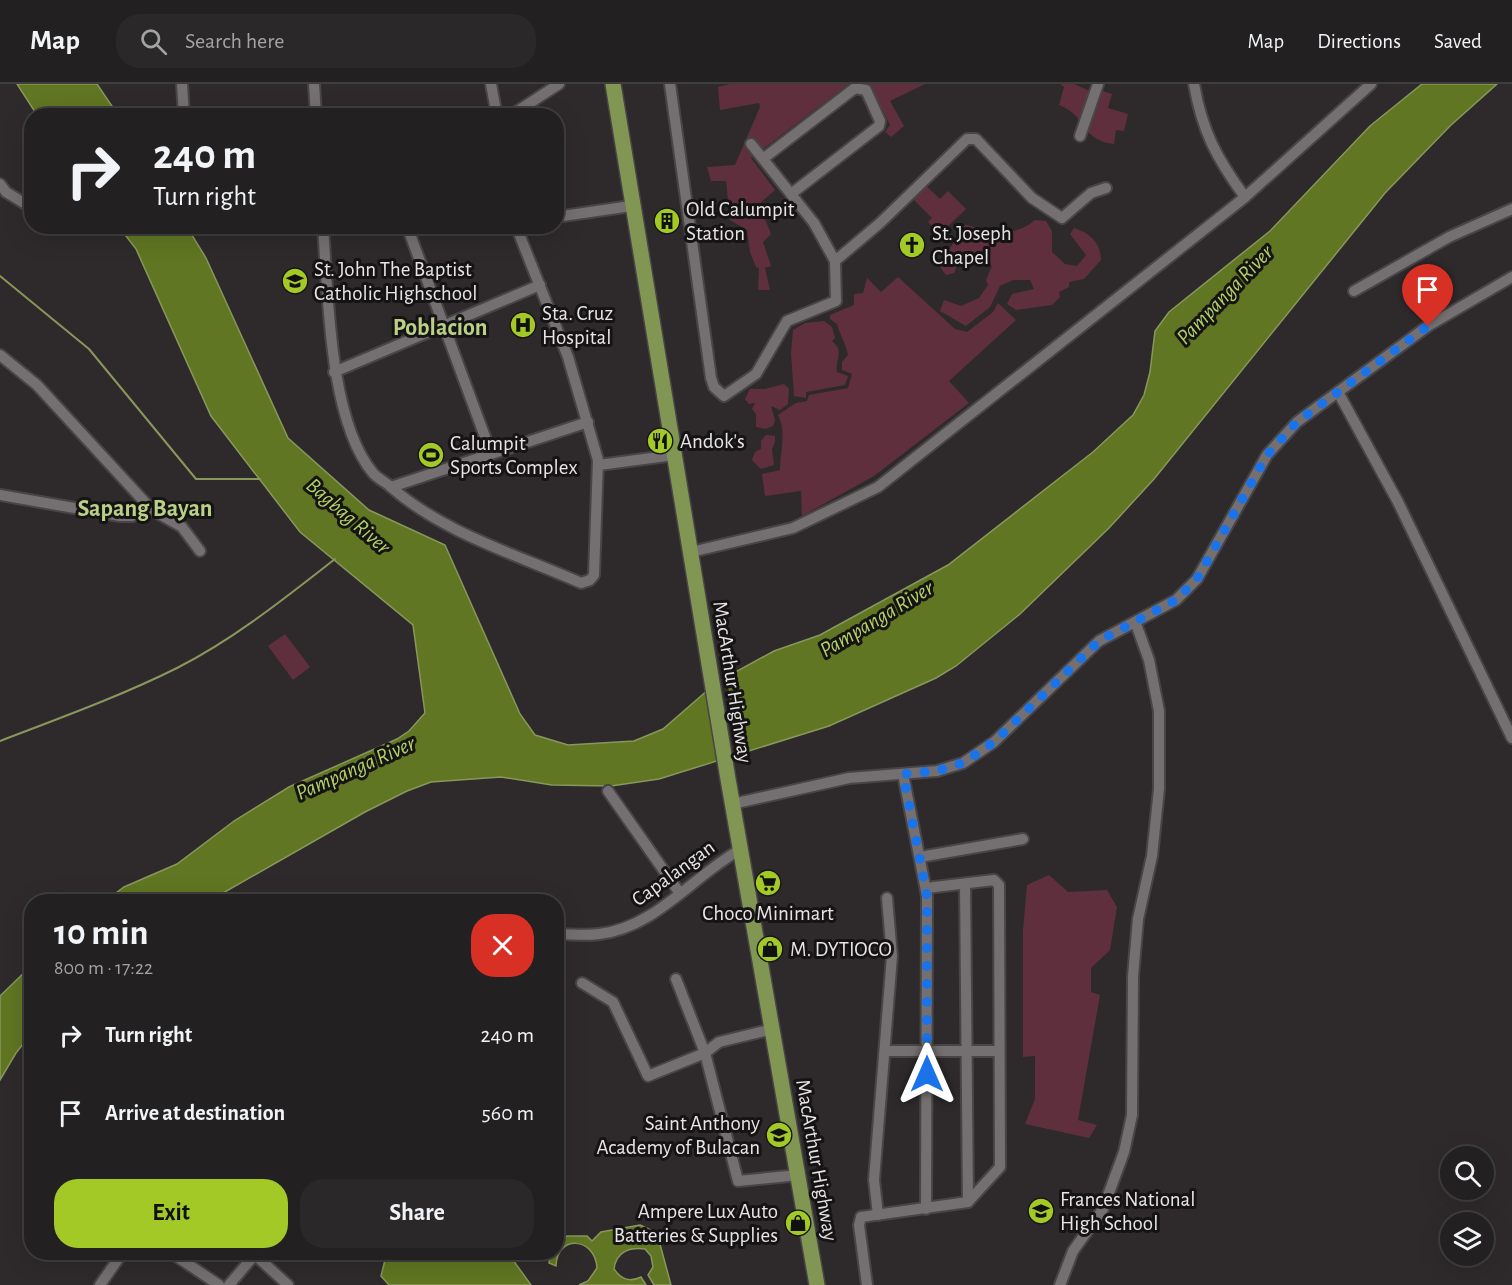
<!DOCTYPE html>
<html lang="en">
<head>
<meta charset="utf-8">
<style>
  :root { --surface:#222020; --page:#2a2829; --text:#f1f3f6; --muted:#a2a3a5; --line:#3f3e3e; --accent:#a3c927 }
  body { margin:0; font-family:"Alegreya Sans",sans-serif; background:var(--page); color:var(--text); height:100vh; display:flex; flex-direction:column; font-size:22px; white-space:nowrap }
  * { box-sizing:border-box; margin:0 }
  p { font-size:20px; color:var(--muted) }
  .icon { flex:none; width:33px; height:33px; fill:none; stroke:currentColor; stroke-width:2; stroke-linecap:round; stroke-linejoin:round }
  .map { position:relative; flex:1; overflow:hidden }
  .details { position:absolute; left:24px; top:810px; width:540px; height:366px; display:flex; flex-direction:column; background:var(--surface); border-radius:24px; box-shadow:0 6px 24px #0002,0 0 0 2px var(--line) }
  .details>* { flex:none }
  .hud { position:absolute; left:24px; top:24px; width:540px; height:126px; border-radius:24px; box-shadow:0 6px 24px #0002,0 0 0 2px var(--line); background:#222020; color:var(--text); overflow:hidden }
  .controls { position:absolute; left:1440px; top:1062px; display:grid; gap:12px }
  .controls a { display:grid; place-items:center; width:54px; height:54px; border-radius:50%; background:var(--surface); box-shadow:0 6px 24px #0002,0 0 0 2px var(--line); font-size:30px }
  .pin { position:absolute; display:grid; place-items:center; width:51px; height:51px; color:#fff; margin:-62px -26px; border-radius:50% 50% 50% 0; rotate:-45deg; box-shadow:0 0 6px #0007 }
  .pin .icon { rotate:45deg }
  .me { position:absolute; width:66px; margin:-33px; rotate:0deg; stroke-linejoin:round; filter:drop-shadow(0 0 4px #0008) }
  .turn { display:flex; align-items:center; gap:21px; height:126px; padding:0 30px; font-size:27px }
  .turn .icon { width:78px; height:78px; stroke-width:2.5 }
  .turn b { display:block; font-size:42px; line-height:51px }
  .round { display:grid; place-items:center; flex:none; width:63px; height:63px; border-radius:24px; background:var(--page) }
  .summary { display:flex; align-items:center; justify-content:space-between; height:102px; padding:0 30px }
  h1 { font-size:36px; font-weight:700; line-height:45px }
  .button { display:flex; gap:12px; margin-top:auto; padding:12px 30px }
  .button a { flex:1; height:69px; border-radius:24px; background:var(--accent); color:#111; font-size:24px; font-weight:700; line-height:69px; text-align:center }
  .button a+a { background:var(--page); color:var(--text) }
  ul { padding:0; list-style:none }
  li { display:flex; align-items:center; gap:18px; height:78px; padding:0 30px }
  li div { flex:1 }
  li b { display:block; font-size:22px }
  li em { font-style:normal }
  header { display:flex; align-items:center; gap:36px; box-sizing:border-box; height:84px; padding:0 30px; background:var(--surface); border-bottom:2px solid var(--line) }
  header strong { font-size:28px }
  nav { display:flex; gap:33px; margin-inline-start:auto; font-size:21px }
  .search { width:420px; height:54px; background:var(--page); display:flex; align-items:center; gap:15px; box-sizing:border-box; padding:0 21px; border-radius:24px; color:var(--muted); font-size:22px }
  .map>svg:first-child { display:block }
</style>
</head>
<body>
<header>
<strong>Map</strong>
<div class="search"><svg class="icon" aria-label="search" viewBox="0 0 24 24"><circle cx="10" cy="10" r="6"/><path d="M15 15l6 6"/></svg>Search here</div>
<nav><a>Map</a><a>Directions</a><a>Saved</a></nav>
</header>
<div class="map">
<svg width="1512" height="1201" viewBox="0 0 1512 1201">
  <rect width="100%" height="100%" fill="#2e2a2b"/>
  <g fill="#5f2f3d">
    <path d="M730 0H849L751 74 775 106 761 118 770 128 764 133 771 150 763 158 771 182 765 184 770 206H758L759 184 756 183 750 168 747 146 730 136 726 97H711L707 83 735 81 760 23 759 19 720 26 718 3Z"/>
    <path d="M870 0H925L890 17 904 42 891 53 885 48 890 41Z"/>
    <path d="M1060 0H1074L1094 9 1097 5 1112 10 1108 24 1128 30 1124 47 1116 46 1114 60C1080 56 1088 32 1059 21L1064 3Z"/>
    <path d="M926 102 940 115 948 107 966 125 940 150 928 138 932 134 913 115Z"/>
    <path d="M1035 136 1046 137 1052 147V168L1065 180 1077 182 1086 171 1070 150 1074 144C1090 149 1101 159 1101 176L1084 195 1069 198V203L1059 208 1060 213 1052 221 1016 226 1007 220 1012 210 1034 205 1030 196H1013L1000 202 990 223 966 242 940 227 944 216 961 222 979 214 988 201 986 196 992 182 977 167 958 180 954 189 946 191 940 183C943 169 957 160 958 147L966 141C993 147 1012 155 1035 136Z"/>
    <path d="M898 193 955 245 967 248 993 228 998 219 1016 236 949 297 969 319 874 392 802 432 801 407 765 412 762 390 780 386C780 368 787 348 778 331L796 319 807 317 809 311 848 304 852 290 842 286V278L848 271C846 260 840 251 837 240L830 235V231L854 221V210L863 209 867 194 881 208Z"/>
    <path d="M824 237 832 243 835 254 832 257C845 268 835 274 837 288L848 292 845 301 806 308V314L794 312 791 269 793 246 805 239Z"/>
    <path d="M784 300 789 305 788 320 780 326 771 322 775 336 773 342 765 345 756 343V330L752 325 755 319 749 320 745 315 750 305H765Z"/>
    <path d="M766 351 775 352V358L772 365 774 381 761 385 752 376 755 368 761 365V357Z"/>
    <path d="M285 550 310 583 293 596 268 562Z"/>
    <path d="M1049 791 1068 808 1107 806 1117 823 1110 866 1091 884V908L1100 911 1078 1036 1097 1041 1089 1054 1025 1040 1035 1015V972L1023 973V846L1027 801Z"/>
  </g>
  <g fill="#607622" stroke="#88975c" stroke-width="1.5">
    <path d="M17 0H97L118 31H37Z"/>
    <path d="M1422 0H1497L1450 42 1385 109 1154 395 1109 444 1020 530 956 582 936 594 829 642 659 695 611 702 552 701 501 693 431 698 407 707 365 728 209 817 104 818 124 803 177 780 234 737 289 703 397 655 409 647 425 629 413 541 300 448 211 332 136 165 119 143H187L206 174 288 354 369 426 445 461 520 630 535 651 568 661 634 657 663 645 717 598 774 567 820 551 948 481 1093 368 1133 331 1144 311 1150 288 1155 247 1169 228 1270 147 1370 42Z"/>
    <path d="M31 882V950L16 969 0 996V912Z"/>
    <path d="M640 1141 657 1149 671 1201H654L648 1191 653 1183 651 1172 645 1165C629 1163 616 1168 614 1185 621 1195 629 1199 641 1193L646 1201H579L588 1197 597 1184C595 1153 557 1150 556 1182L549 1179 550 1169 556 1168 557 1158 567 1152H587L592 1157 601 1148Z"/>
    <path d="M387 1168 508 1169 531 1201H389L381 1192Z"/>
  </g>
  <path fill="#2e2a2b" d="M726 590 739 672 729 675 715 595Z"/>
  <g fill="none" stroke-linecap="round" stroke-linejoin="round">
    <g stroke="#88975c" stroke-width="2">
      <path d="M0 192 89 265 196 395H260"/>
      <path d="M0 657C60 634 121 612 177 584 234 555 285 514 335 475"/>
    </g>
    <g stroke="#484546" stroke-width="14">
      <g id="minor">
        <path d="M182 0 184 32"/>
        <path d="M314 0 316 32"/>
        <path d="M491 0 497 32"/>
        <path d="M670 0 711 294 714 303 724 312 756 290 787 237 836 217 835 177 880 139 967 55H976L1032 114 1062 134 1091 109 1106 104"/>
        <path d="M1194 0C1202 47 1217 75 1245 113"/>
        <path d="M510 32 559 0"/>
        <path d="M1080 52 1098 0"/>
        <path d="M751 60 814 139 835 177"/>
        <path d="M764 74 855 4 866 6 880 37 879 42 791 110"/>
        <path d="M0 100 6 108 32 124"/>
        <path d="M556 133 631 122"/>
        <path d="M323 142C328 210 329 337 373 389 378 395 386 398 391 403 443 449 518 471 581 499L590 496 594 491 598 376 568 273 516 142"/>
        <path d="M407 142 491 369"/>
        <path d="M1354 207 1449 153 1512 125"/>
        <path d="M0 271 37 301 152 426 182 443 200 467"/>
        <path d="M334 288 540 201"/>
        <path d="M1338 308 1398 418 1512 654"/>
        <path d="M599 381 674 371"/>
        <path d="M391 403 588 338"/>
        <path d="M0 411 120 432H132L152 426"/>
        <path d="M691 468 793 444 878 403 1244 114 1371 0"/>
        <path d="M903 690 927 812 926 1125"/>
        <path d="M608 707 679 808"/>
        <path d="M732 720 849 694 937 687 963 679 994 658 1099 557 1176 516 1197 495 1267 371 1297 338 1428 242 1512 193"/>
        <path d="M920 773 1023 755"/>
        <path d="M965 800 968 1118"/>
        <path d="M556 850C570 850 585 852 599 850 655 844 693 792 741 765"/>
        <path d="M676 895 705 969 738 1097 799 1091"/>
        <path d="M582 899 613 918 648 992 705 969 719 958 773 945"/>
        <path d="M886 967H999"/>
        <path d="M878 1131 874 1096 892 872 887 814"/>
        <path d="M170 1168 219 1201"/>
        <path d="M255 1171 288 1201"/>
        <path d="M100 1201 123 1168"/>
        <path d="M229 1201 257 1168"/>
        <path d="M867 1201 859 1141 861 1133 968 1118 1000 1083 999 801 994 796 926 804"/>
        <path d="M1060 1201 1073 1167 1103 1125 1124 1068 1132 1031 1133 892 1138 835 1152 772 1159 705V627L1149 576 1136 540"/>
      </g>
    </g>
    <g stroke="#484546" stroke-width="18">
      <path id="highway" d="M613 0 728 695 817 1201"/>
    </g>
    <use href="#minor" stroke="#746f70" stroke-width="10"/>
    <use href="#highway" stroke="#819652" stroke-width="15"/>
  </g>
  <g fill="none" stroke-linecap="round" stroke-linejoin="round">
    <path stroke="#1a73e8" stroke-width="10" stroke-dasharray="0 18" d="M927 990V812L903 690 937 687 963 679 994 658 1099 557 1176 516 1197 495 1267 371 1297 338 1428 242"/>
  </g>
  <defs>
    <g id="building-disc" transform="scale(1.35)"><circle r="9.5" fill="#a3c927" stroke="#151314"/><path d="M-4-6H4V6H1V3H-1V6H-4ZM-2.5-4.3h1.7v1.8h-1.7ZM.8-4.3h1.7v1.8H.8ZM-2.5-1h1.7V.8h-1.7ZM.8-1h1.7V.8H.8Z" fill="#111"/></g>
    <g id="church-disc" transform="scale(1.35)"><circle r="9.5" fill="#a3c927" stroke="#151314"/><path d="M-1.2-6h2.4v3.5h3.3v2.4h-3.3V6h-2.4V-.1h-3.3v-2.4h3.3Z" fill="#111"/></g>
    <g id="school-disc" transform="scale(1.35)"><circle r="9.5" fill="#a3c927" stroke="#151314"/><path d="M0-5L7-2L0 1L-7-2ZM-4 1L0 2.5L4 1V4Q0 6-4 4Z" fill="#111"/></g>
    <g id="hospital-disc" transform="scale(1.35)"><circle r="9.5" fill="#a3c927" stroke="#151314"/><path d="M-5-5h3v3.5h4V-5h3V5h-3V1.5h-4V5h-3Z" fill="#111"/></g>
    <g id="restaurant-disc" transform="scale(1.35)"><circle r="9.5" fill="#a3c927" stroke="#151314"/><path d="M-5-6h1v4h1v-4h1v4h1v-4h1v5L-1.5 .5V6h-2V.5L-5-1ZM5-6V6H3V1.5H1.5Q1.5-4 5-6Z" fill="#111"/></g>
    <g id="stadium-disc" transform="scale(1.35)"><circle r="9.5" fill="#a3c927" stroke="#151314"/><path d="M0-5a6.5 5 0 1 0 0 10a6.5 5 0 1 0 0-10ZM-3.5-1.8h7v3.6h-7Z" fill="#111"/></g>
    <g id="supermarket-disc" transform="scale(1.35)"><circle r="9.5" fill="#a3c927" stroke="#151314"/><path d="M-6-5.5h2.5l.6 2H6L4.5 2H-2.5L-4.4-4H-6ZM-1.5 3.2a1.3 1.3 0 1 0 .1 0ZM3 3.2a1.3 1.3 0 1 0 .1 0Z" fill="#111"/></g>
    <g id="shop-disc" transform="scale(1.35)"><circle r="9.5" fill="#a3c927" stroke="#151314"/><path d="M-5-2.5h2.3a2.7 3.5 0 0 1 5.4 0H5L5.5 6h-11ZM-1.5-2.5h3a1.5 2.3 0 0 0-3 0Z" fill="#111"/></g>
  </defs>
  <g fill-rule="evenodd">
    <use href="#building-disc" x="667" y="137"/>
    <use href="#church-disc" x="912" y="161"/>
    <use href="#school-disc" x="295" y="197"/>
    <use href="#hospital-disc" x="523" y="241"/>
    <use href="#restaurant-disc" x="660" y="357"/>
    <use href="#stadium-disc" x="431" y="371"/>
    <use href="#supermarket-disc" x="768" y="799"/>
    <use href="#shop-disc" x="770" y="865"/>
    <use href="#school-disc" x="779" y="1051"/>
    <use href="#school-disc" x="1041" y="1127"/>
    <use href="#shop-disc" x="798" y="1139"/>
  </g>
  <g text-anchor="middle" stroke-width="6" stroke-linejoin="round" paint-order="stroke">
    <g font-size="21" fill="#e7e4e5" stroke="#151314" text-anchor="start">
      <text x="686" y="132">Old Calumpit<tspan x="686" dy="24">Station</tspan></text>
      <text x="932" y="156">St. Joseph<tspan x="932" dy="24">Chapel</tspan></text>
      <text x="314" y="192">St. John The Baptist<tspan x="314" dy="24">Catholic Highschool</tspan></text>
      <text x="542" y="236">Sta. Cruz<tspan x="542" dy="24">Hospital</tspan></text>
      <text x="680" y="364">Andok's</text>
      <text x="450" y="366">Calumpit<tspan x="450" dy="24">Sports Complex</tspan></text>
      <text x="768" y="836" text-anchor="middle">Choco Minimart</text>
      <text x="790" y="872">M. DYTIOCO</text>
      <text x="760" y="1046" text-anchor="end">Saint Anthony<tspan x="760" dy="24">Academy of Bulacan</tspan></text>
      <text x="1060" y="1122">Frances National<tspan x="1060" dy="24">High School</tspan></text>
      <text x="778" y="1134" text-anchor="end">Ampere Lux Auto<tspan x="778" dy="24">Batteries &amp; Supplies</tspan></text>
    </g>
    <g font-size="21" fill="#e7e4e5" stroke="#151314">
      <text transform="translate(733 598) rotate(81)" y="7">MacArthur Highway</text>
      <text transform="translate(673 789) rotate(-36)" y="7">Capalangan</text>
      <text transform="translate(817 1076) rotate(80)" y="7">MacArthur Highway</text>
    </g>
    <g font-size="22" font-style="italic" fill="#b2d164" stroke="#151314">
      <text transform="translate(1224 210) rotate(-46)" y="8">Pampanga River</text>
      <text transform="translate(349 431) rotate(41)" y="8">Bagbag River</text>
      <text transform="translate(876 534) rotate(-31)" y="8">Pampanga River</text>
      <text transform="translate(355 683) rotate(-24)" y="8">Pampanga River</text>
    </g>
    <g font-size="24" font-weight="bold" fill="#b9d086" stroke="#151314">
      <text x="440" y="251">Poblacion</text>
      <text x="145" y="432">Sapang Bayan</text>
    </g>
  </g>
</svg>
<div class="controls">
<a><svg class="icon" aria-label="search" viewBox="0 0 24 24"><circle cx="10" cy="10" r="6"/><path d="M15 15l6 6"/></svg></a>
<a><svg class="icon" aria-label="layers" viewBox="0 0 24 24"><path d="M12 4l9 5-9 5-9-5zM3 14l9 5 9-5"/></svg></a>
</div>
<div class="pin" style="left:1428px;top:242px;background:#d93025"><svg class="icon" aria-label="arrive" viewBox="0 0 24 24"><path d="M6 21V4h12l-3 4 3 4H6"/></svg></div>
<svg class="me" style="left:927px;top:990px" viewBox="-20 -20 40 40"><path d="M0-17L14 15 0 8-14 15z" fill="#1a73e8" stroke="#fff" stroke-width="4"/></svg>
<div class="hud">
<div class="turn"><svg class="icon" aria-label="right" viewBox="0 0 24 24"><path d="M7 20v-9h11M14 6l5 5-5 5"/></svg><div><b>240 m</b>Turn right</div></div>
</div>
<section class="details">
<div class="summary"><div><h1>10 min</h1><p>800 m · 17:22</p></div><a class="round" style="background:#d93025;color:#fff"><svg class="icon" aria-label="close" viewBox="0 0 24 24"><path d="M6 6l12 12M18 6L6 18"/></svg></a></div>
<ul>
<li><svg class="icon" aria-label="right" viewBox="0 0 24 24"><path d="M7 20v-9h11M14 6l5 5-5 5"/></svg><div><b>Turn right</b></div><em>240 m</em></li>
<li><svg class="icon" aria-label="arrive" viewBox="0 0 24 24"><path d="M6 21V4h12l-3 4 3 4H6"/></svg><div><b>Arrive at destination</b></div><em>560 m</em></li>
</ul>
<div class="button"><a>Exit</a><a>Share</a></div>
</section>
</div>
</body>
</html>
